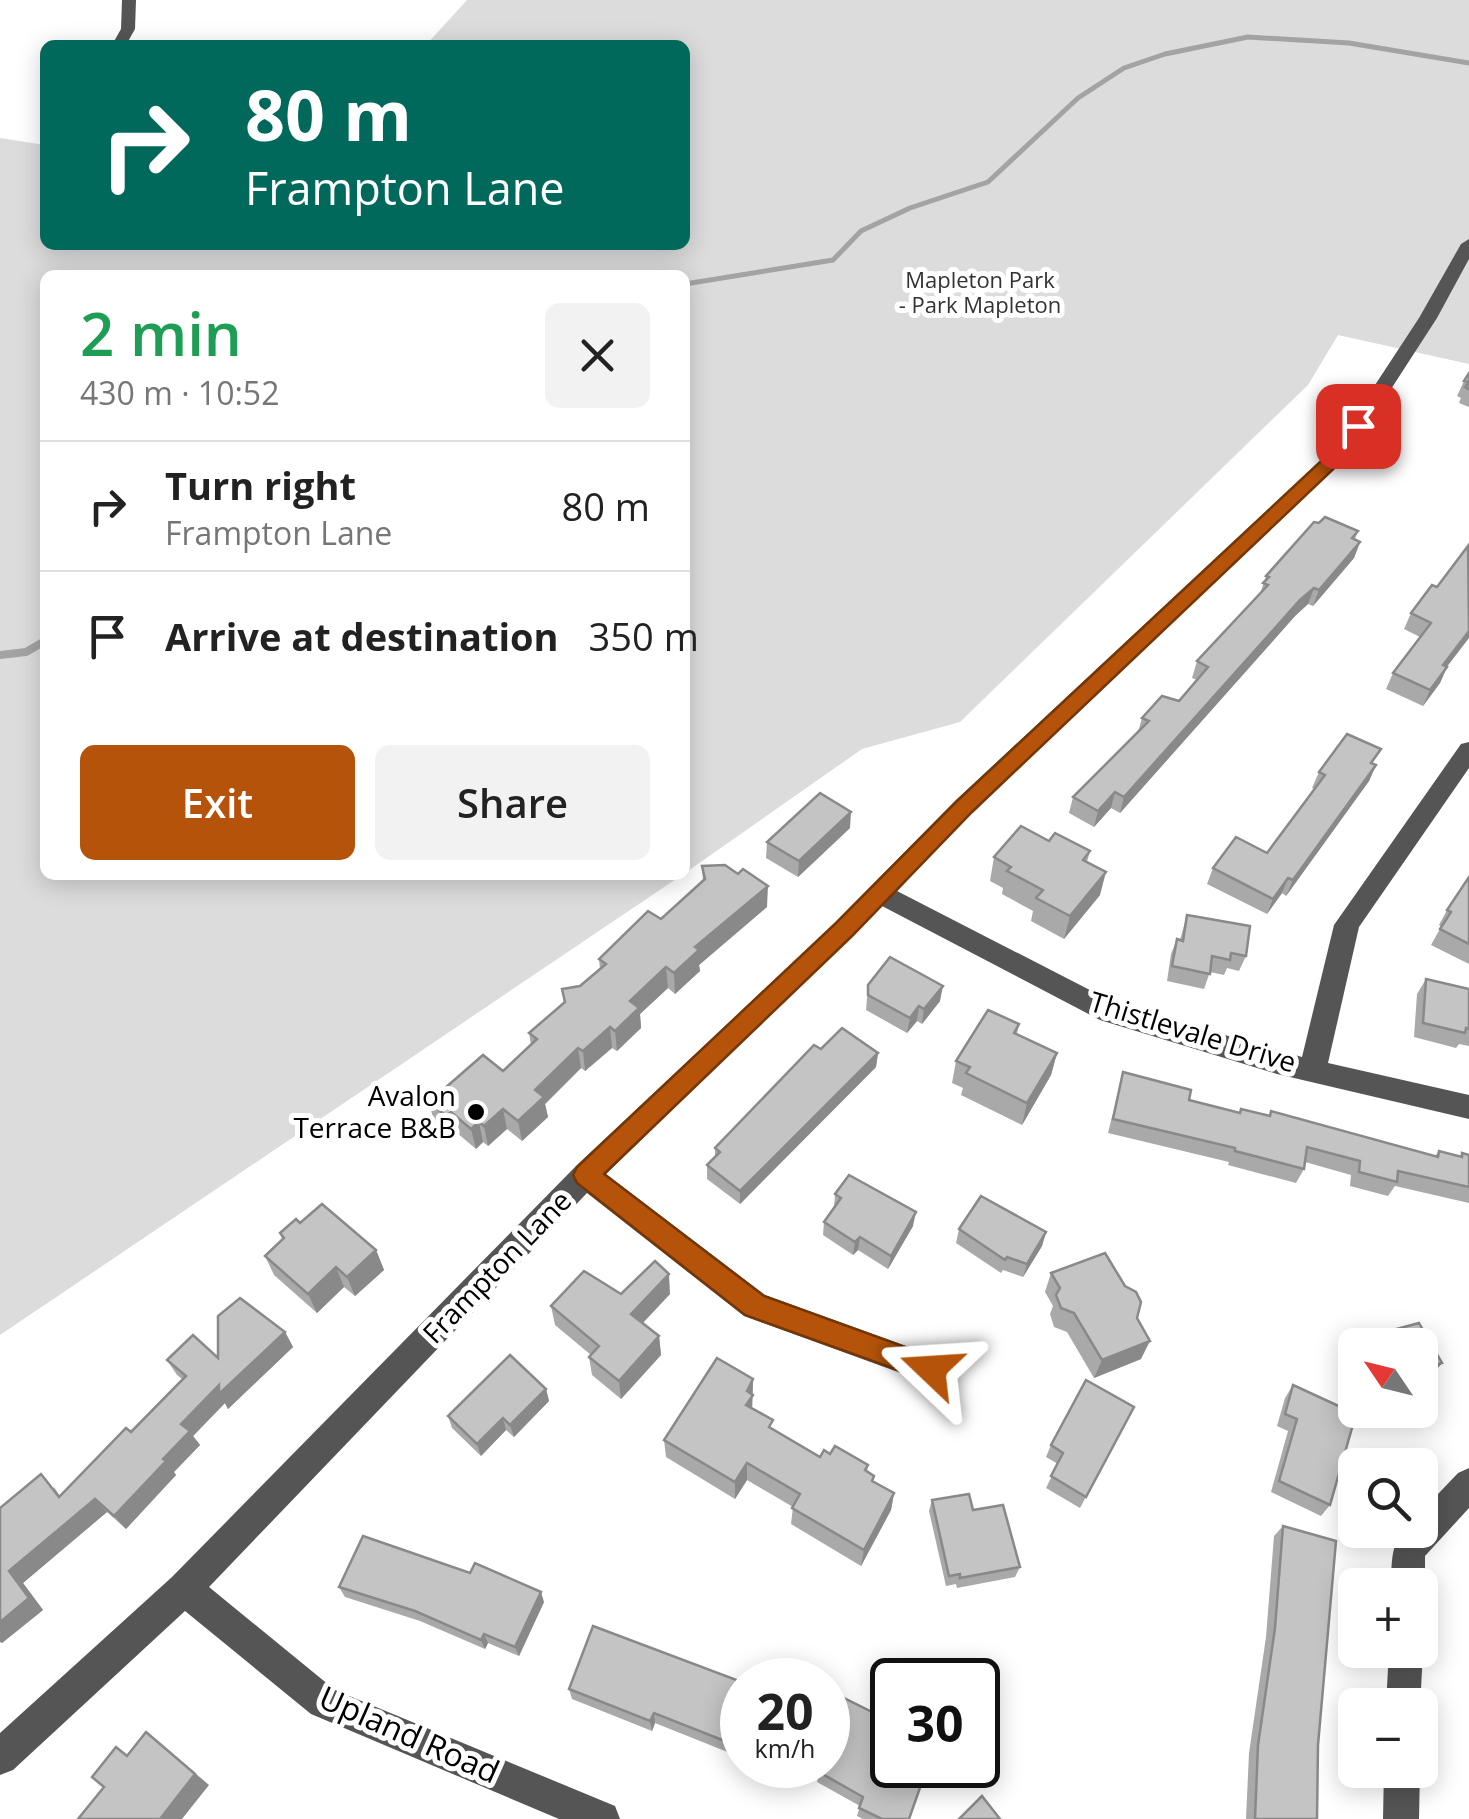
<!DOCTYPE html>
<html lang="en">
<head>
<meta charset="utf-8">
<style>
  :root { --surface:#fff; --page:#f2f2f2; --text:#222; --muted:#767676; --line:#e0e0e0; --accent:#b45309 }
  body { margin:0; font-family:"Open Sans",sans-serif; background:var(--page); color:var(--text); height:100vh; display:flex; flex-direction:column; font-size:38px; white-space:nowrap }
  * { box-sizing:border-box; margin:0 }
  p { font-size:32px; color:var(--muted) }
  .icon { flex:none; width:55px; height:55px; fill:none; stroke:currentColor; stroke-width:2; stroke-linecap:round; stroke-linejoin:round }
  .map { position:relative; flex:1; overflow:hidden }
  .panel { position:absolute; left:40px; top:270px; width:650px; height:610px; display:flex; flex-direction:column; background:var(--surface); border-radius:15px; box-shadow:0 5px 25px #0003 }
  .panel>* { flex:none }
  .top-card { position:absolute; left:40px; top:40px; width:650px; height:210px; border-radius:15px; box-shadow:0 5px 25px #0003; background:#00695c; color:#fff; overflow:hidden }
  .needle { width:65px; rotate:305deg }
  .buttons { position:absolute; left:1338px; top:1328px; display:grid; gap:20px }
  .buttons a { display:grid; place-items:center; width:100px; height:100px; border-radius:15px; background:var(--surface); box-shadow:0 5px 25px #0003; font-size:50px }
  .speed { position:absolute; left:720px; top:1658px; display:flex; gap:20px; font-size:50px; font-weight:700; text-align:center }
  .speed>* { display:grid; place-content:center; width:130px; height:130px; border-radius:50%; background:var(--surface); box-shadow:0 5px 25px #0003; line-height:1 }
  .speed small { font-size:25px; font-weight:400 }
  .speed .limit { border:5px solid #111; border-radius:15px; background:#fff; color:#111 }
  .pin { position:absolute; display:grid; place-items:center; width:85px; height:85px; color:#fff; margin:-42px; border-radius:20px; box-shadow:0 5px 15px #0006 }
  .me { position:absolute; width:110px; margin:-55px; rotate:290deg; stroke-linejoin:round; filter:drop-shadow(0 0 8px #0008) }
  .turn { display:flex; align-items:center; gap:35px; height:210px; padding:0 40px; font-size:45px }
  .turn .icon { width:130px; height:130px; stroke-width:2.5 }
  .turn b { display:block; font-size:70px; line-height:85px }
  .round { display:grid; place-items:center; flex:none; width:105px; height:105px; border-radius:15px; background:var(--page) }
  .head { display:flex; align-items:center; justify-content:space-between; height:170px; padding:0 40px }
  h1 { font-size:60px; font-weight:600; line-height:75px; color:#1e9e55 }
  .button { display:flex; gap:20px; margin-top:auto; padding:20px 40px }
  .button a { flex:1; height:115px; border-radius:15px; background:var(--accent); color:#fff; font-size:40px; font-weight:600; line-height:115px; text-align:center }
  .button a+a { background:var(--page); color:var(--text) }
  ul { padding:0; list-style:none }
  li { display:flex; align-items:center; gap:30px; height:130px; padding:0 40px; border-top:2px solid var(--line) }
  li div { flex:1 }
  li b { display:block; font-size:38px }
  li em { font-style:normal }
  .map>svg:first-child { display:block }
</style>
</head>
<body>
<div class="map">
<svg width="1469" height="1819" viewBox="0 0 1469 1819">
  <rect width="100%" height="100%" fill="#fff"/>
  <path fill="#dcdcdc" d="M467 0H1469V364L1338 335 1308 385 960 722 862 749 685 873V275H45V875H682L0 1335V138L45 145V245H685V45H426Z"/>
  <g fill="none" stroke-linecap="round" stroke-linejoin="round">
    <path stroke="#a3a3a3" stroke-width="5" d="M685 284 833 260 861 231 910 208 988 182 1078 98 1124 68 1165 54 1248 37 1349 43 1469 63"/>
    <path stroke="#a3a3a3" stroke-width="8" d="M0 655 26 652 45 641"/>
    <g fill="#555" fill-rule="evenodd">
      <path d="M122 0H136L135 29 126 45H112L121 29Z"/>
      <path d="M1469 239V259L1437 318 1347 457 972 812 897 891 1117 1004 1302 1057 1334 925 1461 744 1469 742V768L1359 927 1328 1063 1469 1095V1119L1277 1074 1100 1020 882 906 606 1174 765 1295 942 1359 946 1369 942 1379 931 1384 744 1316 587 1193 209 1587 335 1690 615 1806 620 1819H559L311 1714 185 1611 13 1770 0 1775V1733L172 1577 576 1166 835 923 956 800 1333 449 1419 318 1461 244Z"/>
      <path d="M1469 1468V1508L1425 1556V1585L1420 1596V1585H1391C1392 1565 1390 1546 1404 1530H1420V1513L1458 1473Z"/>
      <path d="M1420 1642 1423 1650 1420 1709V1705H1386L1389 1650H1420Z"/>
      <path d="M1384 1770H1420L1419 1819H1383Z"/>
    </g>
  </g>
  <g fill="#a9a9a9">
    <path d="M1469 373V407L1459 403 1461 398 1457 396 1464 381Z"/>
    <path d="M1358 531 1355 539 1360 542 1354 558 1313 606 1308 604 1295 616 1120 813 1111 808 1094 827 1069 813 1073 797 1138 732 1142 718 1179 701 1197 680 1192 678 1197 661 1260 594 1266 576Z"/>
    <path d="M1432 585 1447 667 1440 683 1423 706 1386 689 1393 673 1420 637 1404 629 1411 613Z"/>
    <path d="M1374 765H1376L1369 781 1286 896 1282 893 1267 914 1207 884 1213 868 1267 853 1315 789 1312 788 1319 772Z"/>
    <path d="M850 828 798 877 766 858 767 842Z"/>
    <path d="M1049 841 1090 851 1087 862 1100 895 1064 939 1031 921 1033 911 1002 894 1003 888 990 881 994 857Z"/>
    <path d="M702 866 767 907 699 965 700 971 675 994 668 988 640 1014 641 1028 617 1051 612 1048 585 1071 581 1068 545 1104 548 1117 522 1141 507 1129 488 1146 483 1142 476 1149 456 1132 451 1136 434 1122 429 1102 503 1071 531 1045 529 1033 564 1003 562 989 580 986 600 969 599 959 661 919 703 881Z"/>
    <path d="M1469 877V964L1431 945 1441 927 1439 925 1447 910Z"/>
    <path d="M1187 915 1246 956 1239 971 1227 968 1224 975 1210 972 1204 989 1167 981 1171 954 1177 939 1180 940Z"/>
    <path d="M1426 979 1469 989V1046L1459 1044 1456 1048 1414 1037 1417 994Z"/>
    <path d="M868 985 940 1001 922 1024 917 1021 907 1033 866 1010Z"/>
    <path d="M1019 1024 1017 1034 1057 1053 1051 1075 1022 1125 961 1095 963 1088 952 1083 956 1061Z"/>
    <path d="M821 1049 878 1053 876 1067 740 1204 707 1179V1165L715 1157V1148Z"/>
    <path d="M1123 1072 1189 1100 1239 1113 1241 1109 1269 1116 1271 1111 1435 1156 1439 1151 1460 1156 1462 1153 1469 1155V1203L1395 1186 1388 1196 1350 1186 1351 1175 1305 1162 1304 1169 1296 1183 1228 1165 1229 1162 1108 1133Z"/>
    <path d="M835 1194 913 1226 888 1269 858 1250 853 1255 823 1235 824 1222 834 1208Z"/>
    <path d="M300 1223 376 1250 384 1270 355 1296 344 1287 317 1313 274 1275 265 1256 282 1239 280 1233Z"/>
    <path d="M959 1229 1046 1232 1042 1246 1023 1277 1003 1270 1001 1273 956 1243Z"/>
    <path d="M1051 1273 1137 1318 1141 1359 1094 1378 1067 1332 1054 1327 1050 1314 1053 1306 1045 1292Z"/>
    <path d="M621 1294H670L643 1323 659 1336 661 1355 621 1399 592 1375 589 1357 591 1355 555 1325 551 1306Z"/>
    <path d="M1419 1323 1442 1363 1432 1375 1420 1379V1345H1355V1369L1346 1352 1355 1340Z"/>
    <path d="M285 1332 293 1347 228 1409 225 1403 193 1436 200 1445 174 1472 176 1475 126 1529 107 1512 23 1583 43 1610 2 1643 54 1487 60 1496 131 1432 182 1379 177 1375 167 1360 218 1358Z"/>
    <path d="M753 1379 752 1409 772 1429 820 1457 830 1454 868 1465 867 1471 874 1476 873 1481 894 1493 891 1510 861 1566 791 1524 793 1507 747 1480 735 1499 666 1457 664 1440Z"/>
    <path d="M1293 1385 1330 1505 1321 1516 1271 1492 1288 1431 1277 1426 1285 1398Z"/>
    <path d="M546 1389 549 1401 514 1437 506 1430 481 1456 452 1428 448 1416Z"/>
    <path d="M1134 1407 1080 1508 1046 1488 1058 1464 1046 1457 1051 1445Z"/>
    <path d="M932 1500 973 1510 1020 1567 1015 1577 957 1588 956 1584 946 1586 929 1511Z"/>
    <path d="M1283 1526 1318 1745 1317 1819H1246L1249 1753 1266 1637 1274 1536Z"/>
    <path d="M339 1587 544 1602 519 1656 488 1643 485 1649 420 1621 345 1597Z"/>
    <path d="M742 1682V1748L733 1744 730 1753 655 1723 652 1731 572 1699 569 1689Z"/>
    <path d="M808 1765H828L909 1819H863L857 1816 860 1806 817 1782 820 1771Z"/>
  </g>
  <g fill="#898989">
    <path d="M1360 542 1354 558 1313 606 1319 590Z"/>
    <path d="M1314 588 1308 604 1295 616 1120 813 1124 797 1300 600Z"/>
    <path d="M1469 631V638L1436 681 1443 665Z"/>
    <path d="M1447 667 1440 683 1423 706 1430 690Z"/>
    <path d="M1376 765 1369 781 1286 896 1293 880Z"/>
    <path d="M1115 792 1111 808 1094 827 1098 811Z"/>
    <path d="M851 812 850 828 798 877 799 861Z"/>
    <path d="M1106 872 1100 895 1064 939 1070 916Z"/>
    <path d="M1288 878 1282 893 1267 914 1273 899Z"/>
    <path d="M768 886 767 907 699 965 700 971 675 994 674 973 695 947Z"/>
    <path d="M666 967 668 988 640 1014 641 1028 617 1051 615 1031 630 1001Z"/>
    <path d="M943 986 940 1001 922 1024 924 1009Z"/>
    <path d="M919 1006 917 1021 907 1033 910 1018Z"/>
    <path d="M610 1027 612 1048 585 1071 583 1051Z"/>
    <path d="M578 1048 581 1068 545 1104 548 1117 522 1141 518 1121 535 1090Z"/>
    <path d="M878 1053 876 1067 740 1204V1191Z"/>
    <path d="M1057 1053 1051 1075 1022 1125 1027 1103Z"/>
    <path d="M503 1109 507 1129 488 1146 484 1126Z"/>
    <path d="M451 1112 456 1132 451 1136 446 1116Z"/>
    <path d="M479 1122 483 1142 476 1149 471 1129Z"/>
    <path d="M916 1212 913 1226 888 1269 891 1256Z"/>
    <path d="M1046 1232 1042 1246 1023 1277 1027 1264Z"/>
    <path d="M860 1237 858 1250 853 1255 855 1242Z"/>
    <path d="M376 1250 384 1270 355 1296 347 1277Z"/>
    <path d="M336 1267 344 1287 317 1313 308 1294Z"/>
    <path d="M669 1274 670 1294 633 1333 631 1314Z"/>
    <path d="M285 1332 293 1347 228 1409 225 1403 193 1436 200 1445 174 1472 176 1475 126 1529 114 1516 163 1459 181 1424 219 1385Z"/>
    <path d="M659 1336 661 1355 621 1399 619 1381Z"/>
    <path d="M1150 1341 1141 1359 1094 1378 1102 1360Z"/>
    <path d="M1442 1363 1432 1375 1420 1379V1369Z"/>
    <path d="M753 1379 752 1412 746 1423 747 1391Z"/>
    <path d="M546 1389 549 1401 514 1437 510 1425Z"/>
    <path d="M503 1418 506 1430 481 1456 477 1444Z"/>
    <path d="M747 1463V1480L735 1499V1482Z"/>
    <path d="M894 1493 891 1510 861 1566 864 1550Z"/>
    <path d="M95 1499 107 1512 23 1583 43 1610 2 1643 0 1642V1622L9 1571Z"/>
    <path d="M541 1592 544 1602 519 1656 515 1647Z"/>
    <path d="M484 1634 488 1643 485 1649 481 1640Z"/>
    <path d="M654 1713 655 1723 652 1731 650 1721Z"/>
    <path d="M161 1744 209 1785 182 1819H160Z"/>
  </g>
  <g fill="#c4c4c4" stroke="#898989" stroke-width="2.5">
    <path d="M1469 373V389L1465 387 1469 382 1464 381Z"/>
    <path d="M1325 517 1358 531 1352 538 1360 542 1319 590 1314 588 1300 600 1124 797 1115 792 1098 811 1073 797 1149 721 1142 718 1162 696 1179 701 1208 667 1197 661 1268 585 1263 583 1269 577 1266 576 1314 522 1319 523Z"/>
    <path d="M1468 546 1469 631 1443 665 1447 667 1430 690 1393 673 1431 623 1411 613 1432 585 1437 587Z"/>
    <path d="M1347 734 1381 749 1371 763 1376 765 1293 880 1288 878 1273 899 1213 868 1236 837 1267 853 1325 775 1319 772Z"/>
    <path d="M820 793 851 812 799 861 767 842Z"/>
    <path d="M1021 826 1049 841 1055 833 1090 851 1083 860 1106 872 1070 916 1036 898 1043 890 1007 871 1011 867 994 857Z"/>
    <path d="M725 865 738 874 743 869 768 886 695 947 699 950 674 973 666 967 630 1001 639 1008 615 1031 610 1027 583 1051 578 1048 535 1090 544 1097 518 1121 503 1109 484 1126 479 1122 471 1129 451 1112 446 1116 429 1102 483 1055 503 1071 537 1039 529 1033 565 1002 562 989 580 986 606 964 599 959 648 911 661 919 705 879 702 866Z"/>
    <path d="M1469 877V944L1440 929 1451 912 1447 910Z"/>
    <path d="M1187 915 1250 926 1246 956 1231 953 1230 960 1212 956 1210 974 1172 966 1177 939 1183 941Z"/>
    <path d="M890 957 943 986 924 1009 919 1006 910 1018 868 995V985Z"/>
    <path d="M1426 979 1469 989V1029L1466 1028 1465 1033 1423 1023Z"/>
    <path d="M988 1010 1019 1024 1014 1033 1057 1053 1027 1103 966 1073 970 1067 956 1061Z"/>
    <path d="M842 1028 878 1053 740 1191 707 1165 720 1152 715 1148 814 1045 821 1049Z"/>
    <path d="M1123 1072 1191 1090 1189 1100 1240 1113 1241 1109 1270 1116 1271 1111 1438 1157 1439 1151 1462 1157V1153L1469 1155V1187L1398 1171 1397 1182 1359 1172 1360 1161 1307 1147 1304 1169 1235 1151V1148L1113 1119Z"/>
    <path d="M849 1175 916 1212 891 1256 860 1237 855 1242 824 1222 841 1198 835 1194Z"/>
    <path d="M981 1196 1046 1232 1027 1264 1007 1257 1005 1260 959 1229Z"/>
    <path d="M322 1204 376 1250 347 1277 336 1267 308 1294 265 1256 284 1238 280 1233 296 1219 300 1223Z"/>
    <path d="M1105 1253 1125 1286 1136 1292 1141 1302 1137 1318 1150 1341 1102 1360 1074 1313 1061 1308 1056 1295 1060 1288 1051 1273Z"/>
    <path d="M655 1261 669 1274 631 1314 659 1336 619 1381 589 1357 599 1346 551 1306 584 1271 621 1294Z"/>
    <path d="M240 1298 285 1332 219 1394V1385L181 1424 190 1431 163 1459 166 1461 114 1516 95 1499 9 1571 29 1598 0 1622V1508L41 1474 59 1497 126 1428 131 1432 186 1376 167 1360 193 1335 218 1358V1316Z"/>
    <path d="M1419 1323 1442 1363 1420 1369V1345H1358L1355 1340Z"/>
    <path d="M510 1355 546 1389 510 1425 503 1418 477 1444 448 1416Z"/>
    <path d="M717 1358 753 1379 747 1391 753 1395 746 1405 773 1420 769 1427 820 1457 824 1450 830 1454 835 1446 868 1465 865 1470 874 1476 872 1481 894 1493 864 1550 792 1508 800 1494 747 1463 735 1482 664 1440Z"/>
    <path d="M1086 1380 1134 1407 1086 1497 1051 1476 1063 1453 1051 1445Z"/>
    <path d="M1293 1385 1356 1414 1330 1505 1279 1481 1297 1419 1285 1414Z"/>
    <path d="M969 1494 973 1510 1003 1505 1020 1567 960 1578V1574L949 1576 932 1500Z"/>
    <path d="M1283 1526 1336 1541 1318 1745 1317 1819H1255L1258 1745 1275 1628Z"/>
    <path d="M363 1536 470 1573 475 1563 541 1592 515 1647 484 1634 481 1640 415 1611 339 1587Z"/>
    <path d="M593 1626 742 1682V1738L733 1734 730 1743 654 1713 650 1721 569 1689Z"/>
    <path d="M828 1690 892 1722V1765H928L909 1819H882L859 1808 863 1797 819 1772 822 1765H828Z"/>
    <path d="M146 1732 195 1774 160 1819H78L104 1787 92 1777 116 1747 127 1756Z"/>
    <path d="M982 1796 1000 1819H959Z"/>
  </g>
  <path fill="#b45309" stroke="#753606" stroke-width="2.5" d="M1358 421 1366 426 1346 457 972 812 852 936 604 1174 764 1296 941 1360 945 1369 941 1378 931 1382 745 1315 577 1183 573 1175 577 1167 836 923 957 801 1333 450 1351 422Z"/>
  <circle fill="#000" stroke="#fff" stroke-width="4" cx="476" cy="1112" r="10"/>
  <g text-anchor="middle" stroke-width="10" stroke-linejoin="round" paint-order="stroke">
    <g font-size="22" fill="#333" stroke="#fff">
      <text x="980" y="288">Mapleton Park<tspan x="980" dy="25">- Park Mapleton</tspan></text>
    </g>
    <g font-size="28" fill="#000" stroke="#fff">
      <text transform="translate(1193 1032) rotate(17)" y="10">Thistlevale Drive</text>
      <text transform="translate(497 1267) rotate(-46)" y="10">Frampton Lane</text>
    </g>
    <g font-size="28" fill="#000" stroke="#fff" text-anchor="end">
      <text x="456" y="1106">Avalon<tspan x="456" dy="32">Terrace B&amp;B</tspan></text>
    </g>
    <g font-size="32" fill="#000" stroke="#fff">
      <text transform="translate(409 1735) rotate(24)" y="11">Upland Road</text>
    </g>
  </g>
</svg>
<div class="buttons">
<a><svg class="needle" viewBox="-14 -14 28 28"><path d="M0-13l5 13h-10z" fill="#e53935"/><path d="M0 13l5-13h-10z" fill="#767676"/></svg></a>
<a><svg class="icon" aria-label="search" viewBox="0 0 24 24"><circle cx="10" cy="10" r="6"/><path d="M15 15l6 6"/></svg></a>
<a>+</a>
<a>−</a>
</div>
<div class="speed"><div>20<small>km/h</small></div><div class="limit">30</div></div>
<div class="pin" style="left:1358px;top:426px;background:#d93025"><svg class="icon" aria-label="arrive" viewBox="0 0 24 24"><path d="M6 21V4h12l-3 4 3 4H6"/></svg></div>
<svg class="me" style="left:931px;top:1369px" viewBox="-20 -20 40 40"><path d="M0-17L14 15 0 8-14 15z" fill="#b45309" stroke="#fff" stroke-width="4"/></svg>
<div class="top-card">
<div class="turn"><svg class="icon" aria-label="right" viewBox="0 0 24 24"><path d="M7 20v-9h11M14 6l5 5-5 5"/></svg><div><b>80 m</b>Frampton Lane</div></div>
</div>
<section class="panel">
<div class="head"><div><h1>2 min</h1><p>430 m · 10:52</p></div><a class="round"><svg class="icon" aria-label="close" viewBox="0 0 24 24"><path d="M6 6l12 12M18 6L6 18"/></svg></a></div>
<ul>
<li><svg class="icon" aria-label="right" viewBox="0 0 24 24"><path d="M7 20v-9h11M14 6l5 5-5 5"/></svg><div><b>Turn right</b><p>Frampton Lane</p></div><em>80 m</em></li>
<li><svg class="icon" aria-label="arrive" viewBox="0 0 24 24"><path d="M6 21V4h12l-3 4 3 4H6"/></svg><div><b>Arrive at destination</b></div><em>350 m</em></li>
</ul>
<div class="button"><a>Exit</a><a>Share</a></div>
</section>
</div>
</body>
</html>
